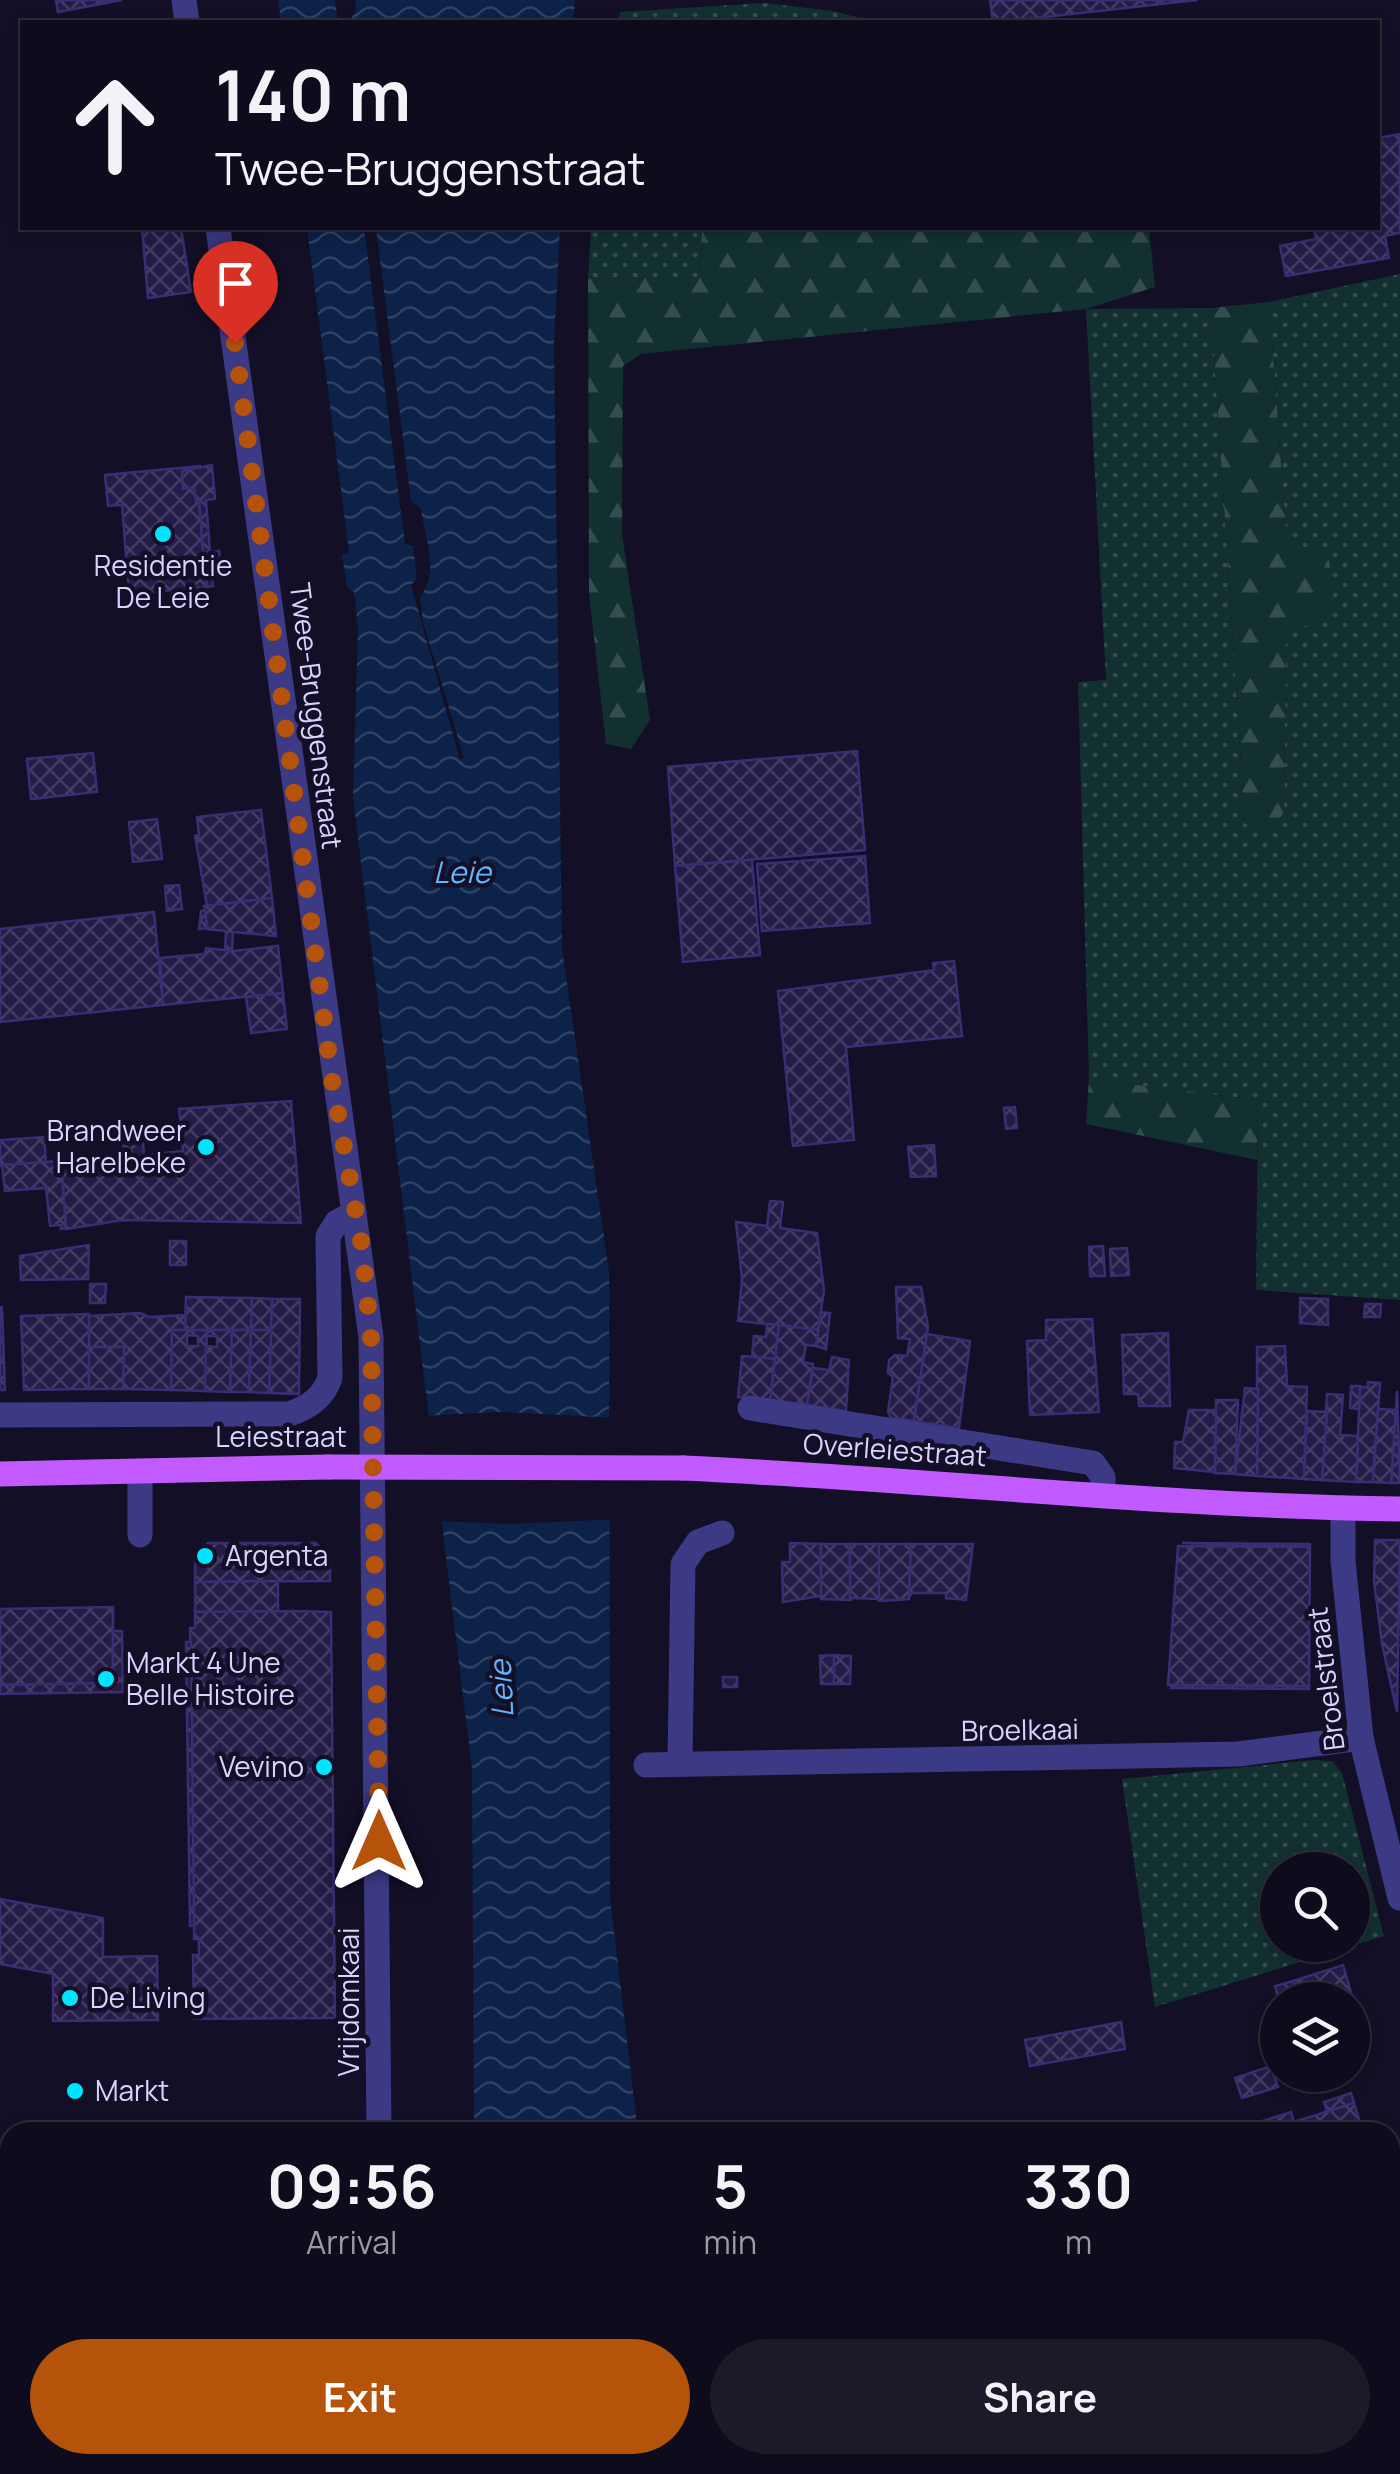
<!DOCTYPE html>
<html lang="en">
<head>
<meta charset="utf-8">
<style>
  :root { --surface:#0e0b1c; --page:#1c1929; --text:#f1f3f6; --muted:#9b9ba3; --line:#2e2b3b; --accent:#b45309 }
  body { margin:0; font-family:Manrope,sans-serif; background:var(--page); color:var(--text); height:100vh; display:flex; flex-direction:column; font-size:38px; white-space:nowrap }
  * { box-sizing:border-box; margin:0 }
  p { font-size:32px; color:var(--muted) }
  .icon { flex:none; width:55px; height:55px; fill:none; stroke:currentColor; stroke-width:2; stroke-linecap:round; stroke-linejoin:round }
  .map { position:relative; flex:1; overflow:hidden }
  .sheet { position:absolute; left:0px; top:2122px; width:1400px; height:352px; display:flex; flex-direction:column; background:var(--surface); border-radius:30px 30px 0 0; box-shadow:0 5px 15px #0003,0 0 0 2px var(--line) }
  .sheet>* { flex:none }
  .banner { position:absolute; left:20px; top:20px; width:1360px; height:210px; border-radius:0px; box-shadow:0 5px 15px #0003,0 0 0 2px var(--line); background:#0e0b1c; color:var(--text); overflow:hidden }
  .buttons { position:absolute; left:1260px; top:1852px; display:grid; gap:20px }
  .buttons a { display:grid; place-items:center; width:110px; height:110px; border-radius:50%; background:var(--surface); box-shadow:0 5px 15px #0003,0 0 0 2px var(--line); font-size:50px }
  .pin { position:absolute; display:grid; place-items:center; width:85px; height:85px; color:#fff; margin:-102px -42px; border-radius:50% 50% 50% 0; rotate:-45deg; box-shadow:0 0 10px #0007 }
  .pin .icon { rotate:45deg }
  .me { position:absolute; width:110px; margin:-55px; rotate:0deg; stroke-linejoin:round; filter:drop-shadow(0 0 8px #0008) }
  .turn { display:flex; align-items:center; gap:35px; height:210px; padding:0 30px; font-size:45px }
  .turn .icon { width:130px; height:130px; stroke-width:2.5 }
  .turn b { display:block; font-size:70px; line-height:85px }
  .eta { display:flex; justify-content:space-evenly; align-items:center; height:170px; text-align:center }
  .eta b { font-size:60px; font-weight:700; line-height:70px }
  .action { display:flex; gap:20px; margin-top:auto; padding:20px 30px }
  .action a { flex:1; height:115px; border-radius:60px; background:var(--accent); color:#fff; font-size:40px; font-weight:700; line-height:115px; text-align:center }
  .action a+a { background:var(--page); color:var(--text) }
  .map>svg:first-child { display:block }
</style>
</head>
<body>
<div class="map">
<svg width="1400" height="2474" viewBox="0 0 1400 2474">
  <defs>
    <pattern id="grass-dots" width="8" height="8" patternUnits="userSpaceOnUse" patternTransform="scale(2.5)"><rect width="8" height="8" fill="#12302f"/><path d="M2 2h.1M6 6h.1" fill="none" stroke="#344d4e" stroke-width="1.8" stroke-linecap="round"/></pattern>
    <pattern id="forest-firs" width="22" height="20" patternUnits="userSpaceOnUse" patternTransform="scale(2.5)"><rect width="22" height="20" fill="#12302f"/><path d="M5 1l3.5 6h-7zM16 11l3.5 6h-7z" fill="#344d4e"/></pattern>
    <pattern id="water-waves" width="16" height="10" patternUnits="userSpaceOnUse" patternTransform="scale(2.5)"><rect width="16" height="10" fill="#0c2248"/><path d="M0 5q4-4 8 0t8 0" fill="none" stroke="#2f4163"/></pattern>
    <pattern id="building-cross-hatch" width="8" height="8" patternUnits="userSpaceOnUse" patternTransform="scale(2.5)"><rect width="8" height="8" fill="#241b47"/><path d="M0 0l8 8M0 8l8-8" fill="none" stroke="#433b63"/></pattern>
  </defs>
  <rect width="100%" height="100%" fill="#130f26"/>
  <g fill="url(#grass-dots)" fill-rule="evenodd">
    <path d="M766 3 833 11 875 22H618L620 12Z"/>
    <path d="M591 228H702L699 277 588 279Z"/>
    <path d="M1400 274V1300L1256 1290 1258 1100 1089 1079 1078 682 1106 680 1086 309 1211 308 1245 824 1284 813 1287 543 1269 302Z"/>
    <path d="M1314 1760 1332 1761 1342 1773 1384 1936 1155 2007 1122 1779ZM1352 1870V1945H1278V1870Z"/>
  </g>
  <g fill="url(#forest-firs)">
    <path d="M702 228H1149L1155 287 1086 309 641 354 623 366 622 534 650 720 631 749 606 744 589 592 588 279 699 277Z"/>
    <path d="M1269 302 1287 543 1327 552 1335 591 1321 623 1286 630 1284 813 1269 828 1245 824 1211 308Z"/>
    <path d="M1089 1079 1258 1100 1257 1160 1086 1124Z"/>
  </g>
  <g fill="url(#water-waves)">
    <path d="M278 0H335L338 22H281Z"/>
    <path d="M355 0H575L573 22H349L356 10Z"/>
    <path d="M307 228H364L405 544 413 546 417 578 411 585 460 760 464 758 423 622 420 597C440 572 425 539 421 509L411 501 376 228H560L554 342 562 948 609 1272 610 1898 638 2132H474L472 1769 353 797 358 628 354 592 347 587 342 555 349 552Z"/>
    <path d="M428 2465H677L682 2474H429Z"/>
  </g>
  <path fill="#130f26" d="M501 1412 618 1418 617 1519 511 1524 435 1521 423 1416Z"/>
  <g fill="url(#building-cross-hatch)" stroke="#3b2d73" stroke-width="2.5" fill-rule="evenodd">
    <path d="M56 0H122L58 12Z"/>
    <path d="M990 0H1197L1001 22H993Z"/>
    <path d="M1400 134V233L1385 236 1389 258 1286 276 1280 246 1316 239 1314 228H1378V138Z"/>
    <path d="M142 228H181L191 292 148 298Z"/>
    <path d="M212 465 215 499 206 500 210 552 219 551 220 559 211 560 213 586 207 587 204 561H208H200L199 553 208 552H203L202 542 201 527 205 526H201L199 502H203L196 501 194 488 183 489 182 471Z"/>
    <path d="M201 466 182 471 183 489 194 488 196 501 203 502H199L201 526H205L201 527 202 542 203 552H208L199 553 200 561H208H204L207 587 129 594 122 505 108 506 105 475Z"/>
    <path d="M857 751 865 850 675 866 668 767Z"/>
    <path d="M93 753 97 792 31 799 27 759Z"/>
    <path d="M261 810 272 898 207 906 195 836 199 835 197 817Z"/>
    <path d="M157 819 162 859 133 862 129 822Z"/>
    <path d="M865 856 870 923 762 931 757 864Z"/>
    <path d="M752 860 760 955 683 962 675 866Z"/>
    <path d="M179 885 182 909 167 911 165 886Z"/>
    <path d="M272 898 276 936 233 932 232 951 225 950 226 931 207 929 204 906Z"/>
    <path d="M205 910 207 928 199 929 201 911Z"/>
    <path d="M154 912 163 1005 0 1022V929Z"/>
    <path d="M278 946 283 993 163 1005 160 958 205 954 206 948 233 951Z"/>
    <path d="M954 961 962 1036 846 1047 854 1140 793 1146 778 991 934 970 933 963Z"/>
    <path d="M283 993 287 1029 251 1033 246 997Z"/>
    <path d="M291 1101 301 1223 123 1220 66 1229 61 1161 124 1156 122 1133 142 1131 144 1155 183 1151 179 1109Z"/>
    <path d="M1015 1107 1017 1128 1006 1129 1004 1108Z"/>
    <path d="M44 1137 46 1162 0 1166V1140Z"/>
    <path d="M934 1145 936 1176 911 1177 908 1147Z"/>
    <path d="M61 1161 66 1228 61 1229V1225L50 1226 46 1188 5 1191 2 1165Z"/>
    <path d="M770 1201 783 1202 780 1228 817 1233 824 1291 818 1330 738 1321 742 1279 736 1222 767 1226Z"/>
    <rect x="170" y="1241" width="16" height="24"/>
    <path d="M89 1245 88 1279 21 1280 20 1256Z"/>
    <path d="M1103 1246 1105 1276H1090L1089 1247Z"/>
    <path d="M1127 1248 1129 1275 1111 1276 1110 1249Z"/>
    <path d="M90 1284H106L105 1303H90Z"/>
    <path d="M896 1287H921L928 1327 914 1421 891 1418 888 1412 893 1377 888 1373 889 1360 895 1355 907 1356 910 1339 898 1338Z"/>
    <path d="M186 1297 252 1298 251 1330H185Z"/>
    <path d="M252 1298 272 1299 271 1330H251Z"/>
    <path d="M1300 1298 1328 1299V1325L1300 1323Z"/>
    <path d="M272 1299H300L299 1394 269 1393Z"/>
    <path d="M1365 1304H1381L1380 1317H1364Z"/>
    <path d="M0 1307H2L5 1390H0Z"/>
    <path d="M821 1312 830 1313 826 1349 816 1346Z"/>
    <path d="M140 1313 149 1317 185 1315V1330H172L171 1390 123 1389 124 1347H89V1316Z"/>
    <path d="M89 1314V1389L24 1390 21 1316Z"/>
    <path d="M1092 1319 1099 1412 1030 1415 1027 1341 1046 1340V1320Z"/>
    <path d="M767 1324 779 1325 775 1359 752 1357 754 1336 766 1337Z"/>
    <path d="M779 1325 818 1330 816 1346 806 1345 803 1362 813 1364 807 1405 770 1400Z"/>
    <path d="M172 1330H207L205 1391 171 1390ZM187 1335 198 1336V1346H187Z"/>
    <path d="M207 1330H232L230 1392 205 1391 206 1346 217 1347V1336H207Z"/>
    <path d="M232 1330H251L249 1392H230Z"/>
    <path d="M251 1330H271L269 1393 249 1392Z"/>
    <path d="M1168 1333 1170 1406H1139L1138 1394H1124L1122 1335Z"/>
    <path d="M927 1334 970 1341 959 1428 914 1421Z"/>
    <path d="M1285 1346 1287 1386 1307 1387 1304 1479 1257 1476V1347Z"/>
    <path d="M89 1347H124L123 1389H89Z"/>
    <path d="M742 1356 775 1359 770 1400 738 1397Z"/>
    <path d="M832 1357 849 1360 846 1411 807 1405 813 1368 829 1370Z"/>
    <path d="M1368 1382 1380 1383 1373 1482H1356L1360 1387H1368Z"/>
    <path d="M1351 1386H1360L1359 1409 1350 1408Z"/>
    <path d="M1245 1388 1258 1389 1257 1476 1235 1474Z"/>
    <path d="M1397 1391 1400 1483H1391L1396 1410Z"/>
    <path d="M1327 1394 1343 1395 1340 1435 1358 1436 1356 1482 1322 1480Z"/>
    <path d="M1216 1400H1238L1235 1474 1215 1473Z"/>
    <path d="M1378 1409 1396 1410 1391 1483 1373 1482Z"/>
    <path d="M1189 1410H1216L1215 1472 1174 1468 1175 1442H1183Z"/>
    <path d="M1307 1411 1327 1412 1322 1480 1304 1479Z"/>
    <path d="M1375 1540H1400L1397 1712 1382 1644 1374 1581Z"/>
    <path d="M208 1543H316L330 1557V1581L195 1582V1556Z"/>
    <path d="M790 1543 821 1544V1596L783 1602 782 1562H790Z"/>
    <path d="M1182 1543 1310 1544V1547Z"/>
    <path d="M821 1544H850L851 1600 821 1599Z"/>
    <path d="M850 1544H879V1599L850 1598Z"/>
    <path d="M879 1544H911L909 1599 879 1601Z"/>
    <path d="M911 1544H973L966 1600 946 1598V1593H912L909 1597Z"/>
    <path d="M1178 1546 1310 1547 1309 1686 1168 1685Z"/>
    <path d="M278 1581V1611L195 1612V1582Z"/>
    <path d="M113 1607V1683L0 1685V1609Z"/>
    <path d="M292 1611 331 1612 335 2018 194 2019 193 1955H199V1939H194V1925L190 1628H195V1612Z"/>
    <path d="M113 1631H122L123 1692 0 1694V1685L113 1683Z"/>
    <path d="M186 1642H191L192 1715 194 1925 190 1926Z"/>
    <path d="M834 1655V1684H821L820 1656Z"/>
    <path d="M834 1655 851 1656 850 1684H834Z"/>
    <rect x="723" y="1677" width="14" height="10"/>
    <path d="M1171 1685 1309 1686V1689L1171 1688Z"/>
    <path d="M0 1899 103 1918V1957L157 1956 158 2020 53 2021V1974L0 1964Z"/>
    <path d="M1343 1965 1352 1996 1344 2000H1299L1293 1981Z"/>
    <path d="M1293 1981 1299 2000H1279L1275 1986Z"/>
    <path d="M1121 2022 1125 2049 1030 2066 1025 2040Z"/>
    <path d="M1271 2066 1278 2087 1242 2098 1235 2078Z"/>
    <path d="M1351 2093 1354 2103 1327 2112 1324 2102Z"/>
    <path d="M1354 2103 1363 2132H1227L1291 2112 1294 2122Z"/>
    <path d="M1400 2398V2474H1266L1293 2465H1390V2402Z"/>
    <path d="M20 2465H57L55 2474H18Z"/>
    <path d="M57 2465H73L71 2474H55Z"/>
    <path d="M88 2465H174L173 2474H109Z"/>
    <path d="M174 2465H209V2474H173Z"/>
    <rect x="256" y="2465" width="58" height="9"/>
  </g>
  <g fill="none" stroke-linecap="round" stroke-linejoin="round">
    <g stroke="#3d3a85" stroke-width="25">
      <path d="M184 0 187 22"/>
      <path d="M218 228 371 1337 379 2132"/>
      <path d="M750 1408 1093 1463 1103 1477V1496"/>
      <path d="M0 1415 289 1414C308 1408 323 1398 330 1378L328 1236 337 1222 354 1213"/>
      <path d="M140 1471V1535"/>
      <path d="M1343 1508V1561L1361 1738 1400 1898"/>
      <path d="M680 1762 683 1564 698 1542 722 1533"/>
      <path d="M646 1765 1238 1754 1361 1738"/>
      <path d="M0 2362 10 2309"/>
      <path d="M384 2474V2465"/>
    </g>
    <g stroke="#c25bff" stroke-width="25">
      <path d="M683 1468C922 1479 1160 1506 1400 1509"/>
      <path d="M0 1474 328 1467"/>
    </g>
    <path stroke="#c25bff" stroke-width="25" d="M328 1467 683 1468"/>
  </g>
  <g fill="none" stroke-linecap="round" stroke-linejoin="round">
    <path stroke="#b45309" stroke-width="18" stroke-dasharray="0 32.4" d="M235 343 332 1080 362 1246 371 1337 379 1841"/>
  </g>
  <g fill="#00e5ff" stroke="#130f26" stroke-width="4">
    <circle cx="163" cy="534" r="10"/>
    <circle cx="206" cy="1147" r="10"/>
    <circle cx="205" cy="1556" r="10"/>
    <circle cx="106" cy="1679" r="10"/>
    <circle cx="324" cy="1767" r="10"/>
    <circle cx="70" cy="1998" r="10"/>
    <circle cx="75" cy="2091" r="10"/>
  </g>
  <g text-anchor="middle" stroke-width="9" stroke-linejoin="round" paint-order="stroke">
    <g font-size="28" fill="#d9d4ff" stroke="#130f26" text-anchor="start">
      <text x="163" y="576" text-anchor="middle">Residentie<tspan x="163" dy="32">De Leie</tspan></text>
      <text x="186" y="1141" text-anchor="end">Brandweer<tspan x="186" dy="32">Harelbeke</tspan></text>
      <text x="225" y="1566">Argenta</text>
      <text x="126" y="1673">Markt 4 Une<tspan x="126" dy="32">Belle Histoire</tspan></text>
      <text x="304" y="1777" text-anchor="end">Vevino</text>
      <text x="90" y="2008">De Living</text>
      <text x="95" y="2101">Markt</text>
    </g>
    <g font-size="28" fill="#d9d4ff" stroke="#130f26">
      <text transform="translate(316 716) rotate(83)" y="10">Twee-Bruggenstraat</text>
      <text x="281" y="1447">Leiestraat</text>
      <text transform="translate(895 1450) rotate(4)" y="10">Overleiestraat</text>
      <text transform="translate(1326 1679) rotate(-97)" y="10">Broelstraat</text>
      <text transform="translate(1020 1730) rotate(-1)" y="10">Broelkaai</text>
      <text transform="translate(349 2002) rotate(-90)" y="10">Vrijdomkaai</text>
    </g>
    <g font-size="30" font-style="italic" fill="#62b6ff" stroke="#130f26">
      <text x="462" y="883">Leie</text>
      <text transform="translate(502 1689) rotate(-93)" y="10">Leie</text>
    </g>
  </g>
</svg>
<div class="buttons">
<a><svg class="icon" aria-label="search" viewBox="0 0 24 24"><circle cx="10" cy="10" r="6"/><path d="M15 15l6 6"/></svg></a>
<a><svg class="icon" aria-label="layers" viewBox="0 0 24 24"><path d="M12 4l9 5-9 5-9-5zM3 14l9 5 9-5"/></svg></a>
</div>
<div class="pin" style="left:235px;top:343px;background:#d93025"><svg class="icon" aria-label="arrive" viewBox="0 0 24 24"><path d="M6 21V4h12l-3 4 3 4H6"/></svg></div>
<svg class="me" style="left:379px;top:1841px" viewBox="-20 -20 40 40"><path d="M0-17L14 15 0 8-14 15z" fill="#b45309" stroke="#fff" stroke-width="4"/></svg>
<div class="banner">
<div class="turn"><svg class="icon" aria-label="ahead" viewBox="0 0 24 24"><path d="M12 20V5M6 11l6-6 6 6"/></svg><div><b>140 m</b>Twee-Bruggenstraat</div></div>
</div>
<section class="sheet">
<div class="eta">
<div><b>09:56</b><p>Arrival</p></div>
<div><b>5</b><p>min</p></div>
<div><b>330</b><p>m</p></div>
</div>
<div class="action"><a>Exit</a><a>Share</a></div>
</section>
</div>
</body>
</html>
